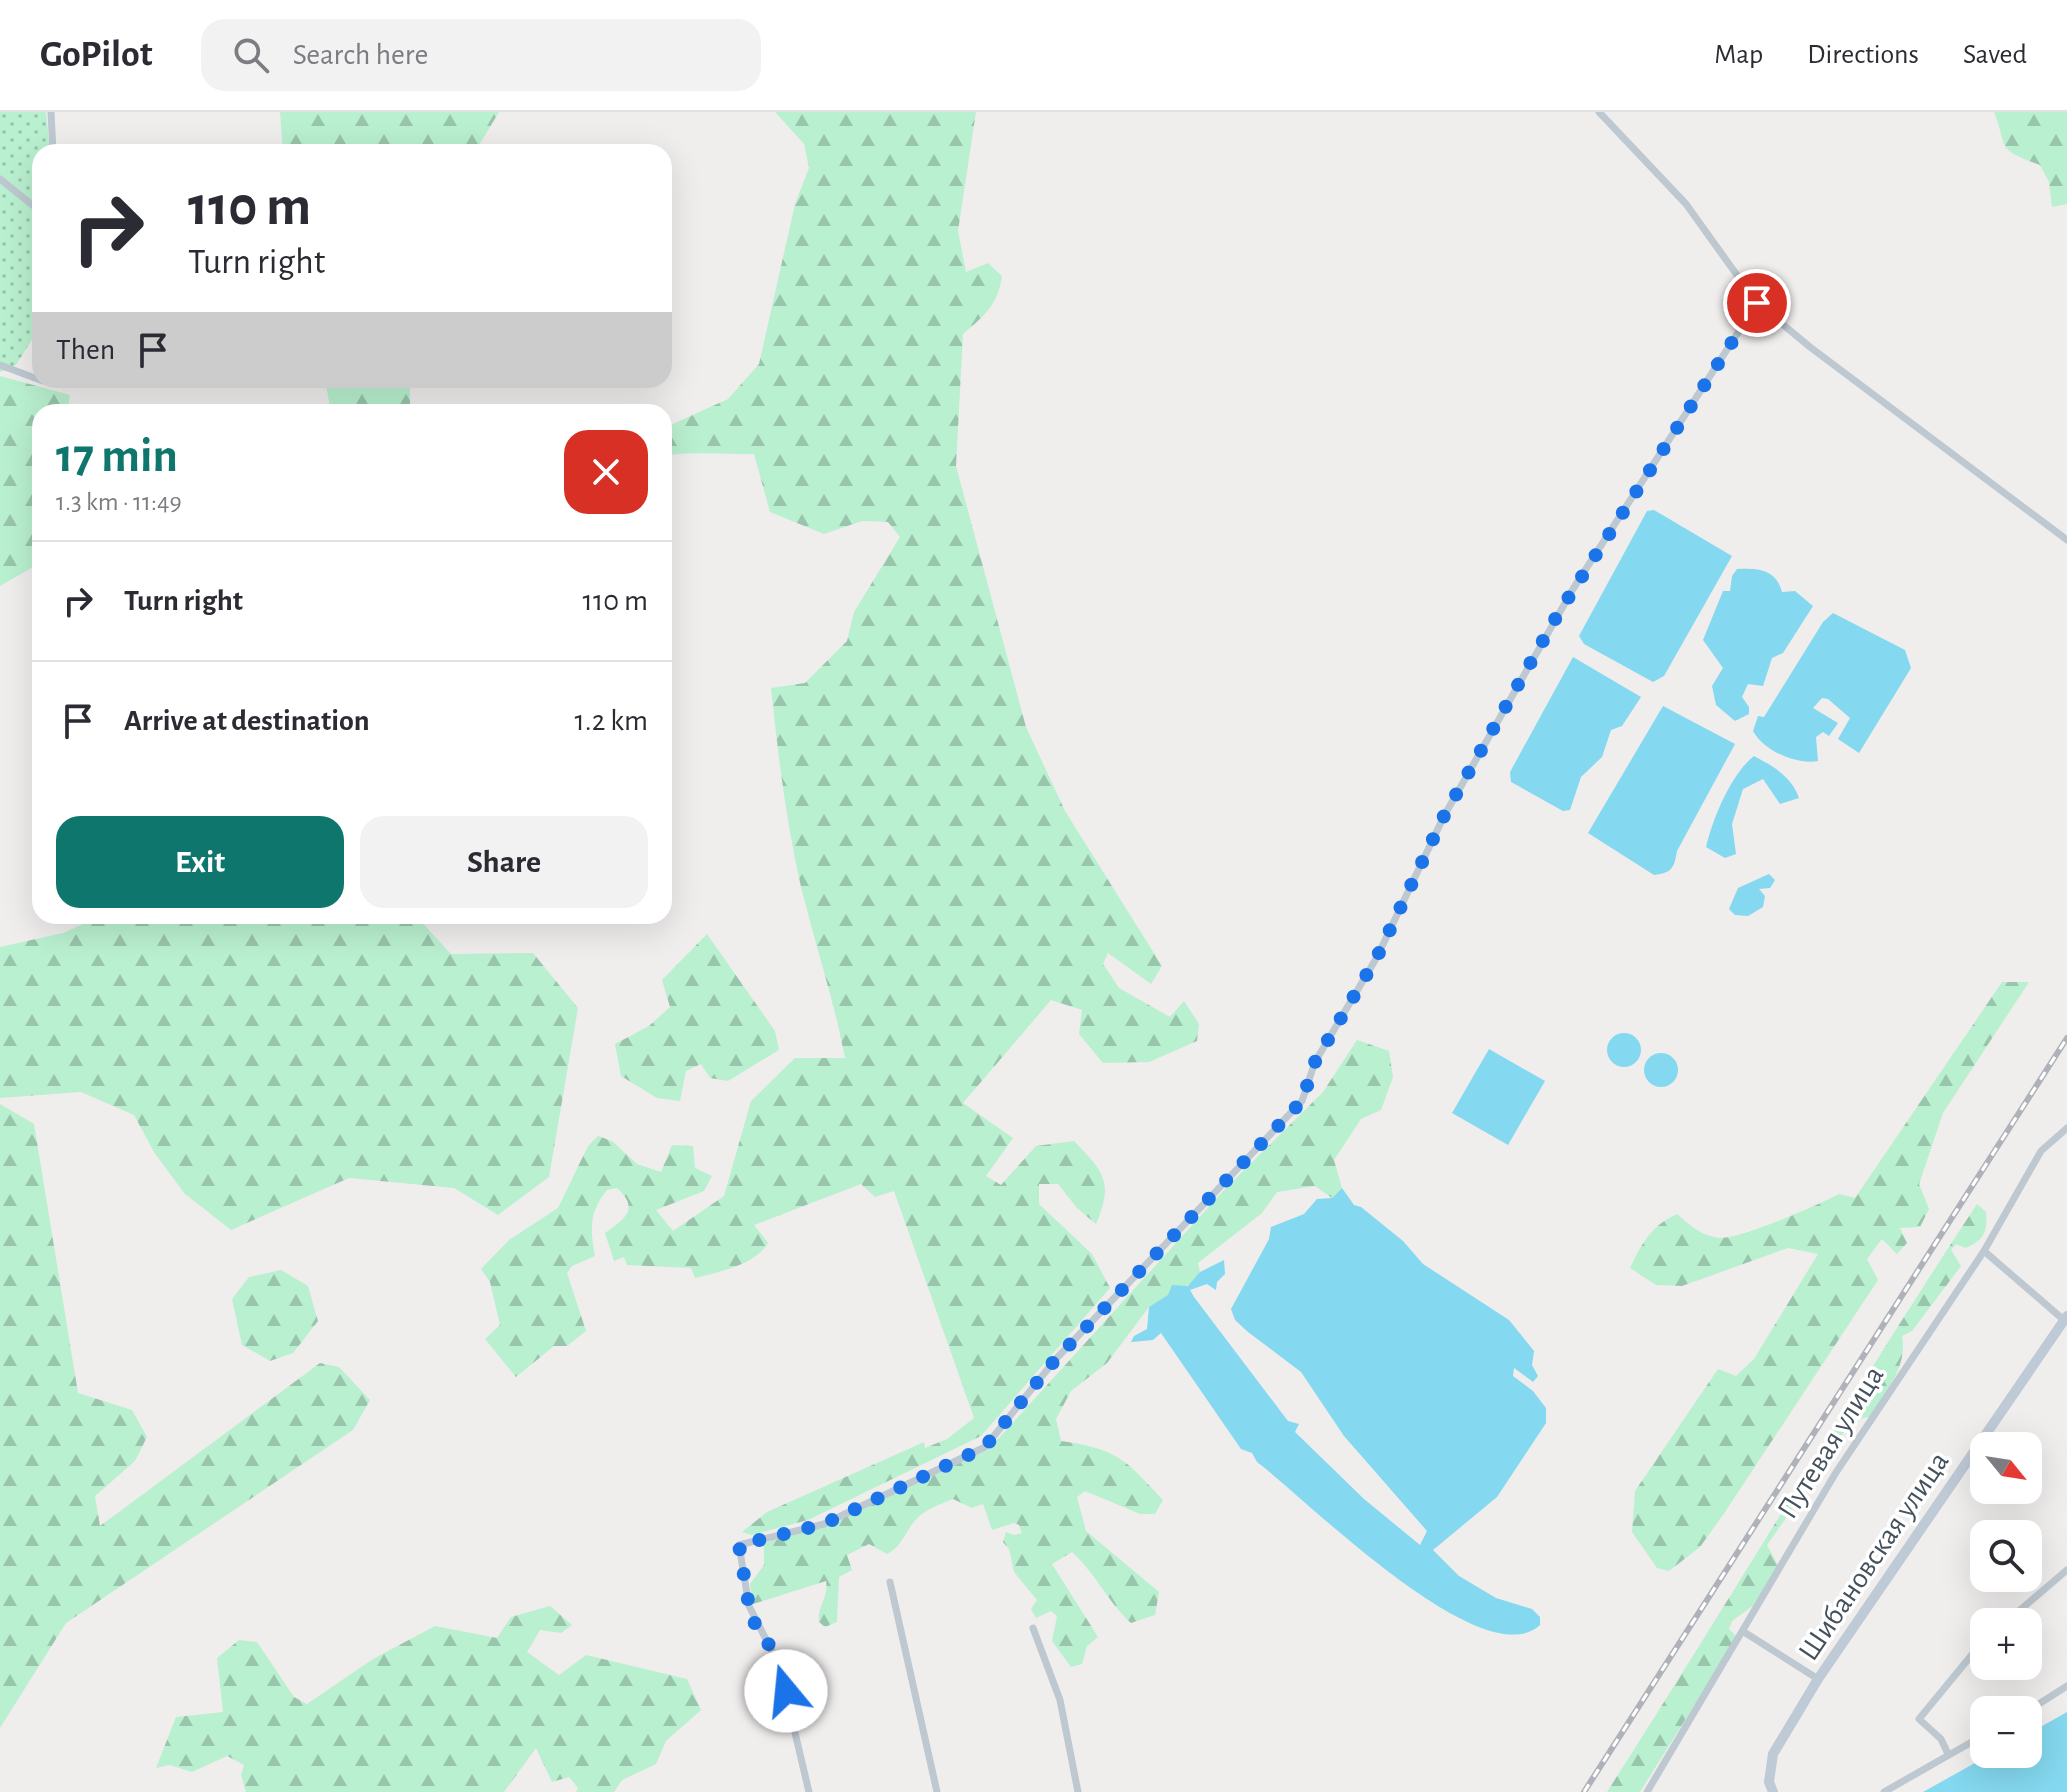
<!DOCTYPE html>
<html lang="en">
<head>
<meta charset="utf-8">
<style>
  :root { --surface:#fff; --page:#f2f2f3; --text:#2b2b33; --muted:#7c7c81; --line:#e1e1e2; --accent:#0f766e }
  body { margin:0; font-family:"Alegreya Sans",sans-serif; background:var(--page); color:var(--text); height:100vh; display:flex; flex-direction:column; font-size:30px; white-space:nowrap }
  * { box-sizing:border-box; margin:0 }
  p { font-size:26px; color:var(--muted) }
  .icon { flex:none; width:44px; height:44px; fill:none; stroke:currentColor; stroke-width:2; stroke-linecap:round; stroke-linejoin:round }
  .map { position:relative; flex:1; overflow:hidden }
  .panel { position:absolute; left:32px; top:292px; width:640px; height:520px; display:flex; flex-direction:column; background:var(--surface); border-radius:24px; box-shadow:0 8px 32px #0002 }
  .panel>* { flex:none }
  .hud { position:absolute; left:32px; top:32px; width:640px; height:244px; border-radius:24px; box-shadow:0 8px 32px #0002; background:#fff; color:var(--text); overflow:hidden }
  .needle { width:52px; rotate:120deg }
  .fabs { position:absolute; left:1970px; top:1320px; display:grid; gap:16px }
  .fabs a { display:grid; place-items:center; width:72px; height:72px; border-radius:16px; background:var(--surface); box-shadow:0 8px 32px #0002; font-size:40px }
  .pin { position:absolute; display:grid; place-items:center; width:68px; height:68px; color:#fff; margin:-34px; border:4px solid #fff; border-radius:50%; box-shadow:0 2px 8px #0007 }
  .me { position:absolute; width:88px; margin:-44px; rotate:343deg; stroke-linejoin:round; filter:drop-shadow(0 0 6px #0008) }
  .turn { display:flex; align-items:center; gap:28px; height:168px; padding:0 24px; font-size:36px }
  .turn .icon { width:104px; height:104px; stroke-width:2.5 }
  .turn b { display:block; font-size:56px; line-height:68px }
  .then { display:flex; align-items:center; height:76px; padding:0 24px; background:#0003; gap:16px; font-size:30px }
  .round { display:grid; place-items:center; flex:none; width:84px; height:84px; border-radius:24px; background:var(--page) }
  .summary { display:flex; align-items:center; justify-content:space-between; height:136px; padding:0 24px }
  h1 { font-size:48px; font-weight:700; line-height:60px; color:var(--accent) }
  .primary-button { display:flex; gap:16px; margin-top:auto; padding:16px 24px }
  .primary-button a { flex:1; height:92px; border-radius:24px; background:var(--accent); color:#fff; font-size:32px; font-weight:700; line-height:92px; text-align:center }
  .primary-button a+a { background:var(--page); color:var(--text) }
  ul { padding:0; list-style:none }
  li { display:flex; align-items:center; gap:24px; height:120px; padding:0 24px; border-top:2px solid var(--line) }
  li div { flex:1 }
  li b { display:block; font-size:30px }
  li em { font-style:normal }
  header { display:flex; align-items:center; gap:48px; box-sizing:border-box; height:112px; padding:0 40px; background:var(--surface); border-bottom:2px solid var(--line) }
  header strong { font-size:38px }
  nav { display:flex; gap:44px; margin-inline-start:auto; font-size:28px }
  .search { width:560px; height:72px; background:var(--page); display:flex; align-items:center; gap:20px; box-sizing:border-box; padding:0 28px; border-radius:24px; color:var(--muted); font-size:30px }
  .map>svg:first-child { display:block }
</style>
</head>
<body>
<header>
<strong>GoPilot</strong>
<div class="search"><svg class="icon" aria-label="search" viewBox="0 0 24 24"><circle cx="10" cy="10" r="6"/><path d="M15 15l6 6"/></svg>Search here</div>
<nav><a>Map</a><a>Directions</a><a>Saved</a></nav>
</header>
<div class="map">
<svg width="2067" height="1680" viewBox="0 0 2067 1680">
  <defs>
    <pattern id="forest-firs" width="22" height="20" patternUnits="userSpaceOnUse" patternTransform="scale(2)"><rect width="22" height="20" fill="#b9f0cf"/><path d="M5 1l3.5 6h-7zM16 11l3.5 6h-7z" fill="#98c5ab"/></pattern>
    <pattern id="garden-dots" width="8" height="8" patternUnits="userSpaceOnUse" patternTransform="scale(2)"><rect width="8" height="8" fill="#b9f0cf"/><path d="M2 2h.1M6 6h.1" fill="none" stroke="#98c5ab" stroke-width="1.8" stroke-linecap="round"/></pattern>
  </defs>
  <rect width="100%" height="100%" fill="#f0eded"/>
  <g fill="url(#forest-firs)">
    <path d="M280 0H499L475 40H283Z"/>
    <path d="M775 0H976L958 119 966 160 988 151 1002 164C998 193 984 204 963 222L956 354 1026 615 1065 699 1162 854 1151 872 1108 841 1103 852 1119 876 1170 905 1184 889 1199 912 1197 929 1149 950 1103 951 1079 922 1082 898 1051 888 963 991 1013 1026 986 1064 1001 1073 1036 1034 1074 1029C1104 1060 1114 1070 1096 1112L1077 1096 1058 1072H1039V1092L1092 1142 1110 1176 981 1324 808 1408 752 1423 742 1420 767 1400 924 1330 925 1336 947 1327 974 1306 894 1079 875 1085 861 1072 754 1113 768 1131C755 1153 719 1160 695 1166L691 1156 627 1153 624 1145 614 1149 605 1121C625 1107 640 1097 617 1076L607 1078C589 1100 590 1117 595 1144L572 1154 567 1161 586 1219 567 1234H554L516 1265 485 1227 500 1213 490 1170 481 1157 509 1128 558 1096 588 1034 598 1024 612 1029 637 1052 661 1060 672 1033 693 1034 695 1056 712 1064 704 1079 656 1098 673 1119 724 1084 751 989 795 946H845C834 888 815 832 801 775 786 709 778 643 771 576L805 571 847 529 854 500 900 425 888 410 862 409 824 422 770 400 754 342C734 343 678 338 664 345V316L728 287 759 252 795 92 809 56 804 32Z"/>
    <path d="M1994 0H2067V92L2052 95 2049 70 2040 53C1994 36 2009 38 1994 0Z"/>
    <path d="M0 264 70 283 67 300H40V451L0 474Z"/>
    <path d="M325 268H410V300H331Z"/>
    <path d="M101 804H416L451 842 533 841 578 896 549 1065 498 1103 454 1076 349 1066 231 1118 184 1081 154 1040 134 1003 81 980 0 986V835L63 821Z"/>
    <path d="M707 822 775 919 779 938 728 969 710 966 701 952 686 959 680 989 657 986 621 964 615 932 649 914 670 895 662 868Z"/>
    <path d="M2002 870H2029L1943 1001 1919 1072 1929 1097 1920 1115 1900 1116 1907 1131 1897 1142 1882 1127 1867 1147 1878 1168 1725 1400 1700 1435 1669 1459 1657 1456 1632 1420 1635 1379 1718 1257 1736 1264 1754 1247 1818 1142 1788 1136 1682 1174 1656 1173 1630 1156C1642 1131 1652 1113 1677 1102 1690 1113 1701 1124 1720 1126 1741 1127 1818 1093 1839 1082L1855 1086Z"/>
    <path d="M1357 928 1389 939 1393 965 1381 998 1361 1007 1334 1048 1342 1076 1332 1086 1315 1074 1277 1080 1262 1101 1198 1151 1200 1160 1195 1169 1149 1195 1107 1251 1071 1279 1056 1307 1061 1329C1118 1337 1126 1348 1163 1388L1155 1402H1140L1085 1379 1077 1385 1086 1419 1159 1480 1155 1503 1131 1511C1108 1490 1096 1462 1072 1440L1052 1452 1098 1525 1087 1534 1082 1552 1071 1555 1052 1529 1057 1504 1051 1499 1036 1506 1031 1497 1037 1488 1014 1460 1009 1437 1003 1430 1006 1420 1014 1423 1022 1421 1019 1413 1014 1411 992 1418 983 1392 972 1396 953 1387C938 1393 923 1398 913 1411 904 1423 901 1435 887 1442L869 1432 847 1443 852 1458 839 1465 837 1510 825 1515 819 1510C817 1494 829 1485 826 1469L753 1492 750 1472 764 1453V1431L831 1412 989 1337 1225 1077 1323 980Z"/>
    <path d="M0 992 34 1012 78 1281 132 1298 147 1325 135 1349 95 1384 100 1414 320 1251 339 1255 370 1288 353 1318 66 1511 0 1616Z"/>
    <path d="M1977 1092 1986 1100C1988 1119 1984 1129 1965 1136L1956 1132 1951 1138 1961 1154 1912 1219 1902 1224C1908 1254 1886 1280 1869 1305L1854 1308 1811 1361 1810 1372 1767 1433 1778 1453 1754 1493 1732 1509 1729 1517 1737 1525 1640 1680H1607C1732 1485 1850 1285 1977 1092Z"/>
    <path d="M281 1158 308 1174 318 1209 293 1241 270 1249 242 1233 232 1187 249 1165Z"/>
    <path d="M550 1494 572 1513 561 1521 540 1518 527 1540 559 1563 586 1543 687 1567 701 1598 666 1629 656 1652 622 1668 614 1680H576L578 1676 569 1665 552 1670 536 1636 504 1680H246L241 1663 244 1653 227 1644 192 1660 170 1653 156 1656 176 1605 223 1600 217 1546 239 1528 257 1530 294 1585 307 1592 373 1547 435 1514 497 1526 511 1505Z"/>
  </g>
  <path fill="url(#garden-dots)" d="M0 0H46L50 40H40V215L16 253 0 260Z"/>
  <g fill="#84d8ef">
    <path d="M1654 398 1732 444 1664 564 1653 570 1584 532 1579 524 1647 399Z"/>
    <path d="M1737 457C1758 456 1776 457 1782 480L1795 479 1813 494 1783 541 1772 546 1763 574 1748 572 1742 585 1749 595V602L1735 609 1716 593 1712 574 1723 556 1703 528 1723 479H1730L1732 464Z"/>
    <path d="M1833 501 1905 538 1911 556 1859 641 1838 627 1850 606 1828 587 1822 586 1813 596 1838 611 1829 624 1823 620 1816 625 1818 649C1796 653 1764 639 1753 619L1758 604 1764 605 1823 510Z"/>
    <path d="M1573 545 1641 585 1622 614 1611 618 1602 645 1581 665 1570 698 1563 699 1511 670 1510 660Z"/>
    <path d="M1663 594 1735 632 1677 739C1674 756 1672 761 1654 763L1588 721Z"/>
    <path d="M1754 644C1773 654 1792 665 1799 686L1780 692 1763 667 1743 677 1732 712 1736 742 1725 746 1706 735C1713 706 1731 662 1754 644Z"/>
    <path d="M1769 762 1775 768 1770 776 1759 777 1765 784 1763 795 1748 804 1735 803 1729 797 1738 776Z"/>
    <circle cx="1624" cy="938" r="17"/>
    <path d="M1489 937 1545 969 1508 1033 1452 1001Z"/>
    <circle cx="1661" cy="958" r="17"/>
    <path d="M1342 1076 1354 1093 1361 1095 1403 1129 1423 1152 1509 1208 1534 1239 1532 1253 1538 1264 1533 1270 1514 1256 1513 1264 1533 1279 1546 1296V1311L1497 1385 1433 1438 1459 1464 1496 1486 1532 1497 1540 1505V1513C1483 1566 1303 1384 1257 1350L1252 1341 1241 1337 1161 1221 1153 1228 1131 1230 1134 1224 1147 1217 1149 1195 1168 1183 1172 1173 1188 1174 1200 1160 1224 1148 1225 1162 1217 1170 1216 1178 1207 1172 1190 1178 1194 1185 1288 1309 1299 1312 1295 1320 1364 1387 1420 1433 1427 1419 1344 1324 1301 1260 1248 1220 1235 1208 1231 1197 1269 1127 1271 1115 1304 1102 1317 1087 1332 1086Z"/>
    <path d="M2067 1600V1680H1923L1991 1642H2028V1622Z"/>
  </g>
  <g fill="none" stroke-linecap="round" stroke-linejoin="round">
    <g stroke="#bdc8d0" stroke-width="7">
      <path d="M51 0 53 40"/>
      <path d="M1599 0 1686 92 1757 191 1810 235 2067 428"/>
      <path d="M0 67 40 99"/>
      <path d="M0 253 43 269 60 268"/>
      <path d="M1984 1139 2065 1209"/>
      <path d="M890 1470 937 1680"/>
      <path d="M2006 1510 2067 1458"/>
      <path d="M1033 1516 1060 1588 1078 1680"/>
      <path d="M1744 1520 1818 1567"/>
      <path d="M2028 1599 2067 1574"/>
      <path d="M1948 1642 1941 1627 1919 1607 1984 1528"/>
      <path d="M809 1680 779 1553 749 1494 739 1433 824 1412 985 1335 1055 1248 1302 989 1315 950 1377 845 1444 704 1573 477 1757 191"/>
      <path d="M1647 1680 1835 1362 1984 1139 2041 1039 2067 1016"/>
      <path d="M1884 1680 1984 1623"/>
    </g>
    <path stroke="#bfcad7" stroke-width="10" d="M1773 1680 1769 1670 1773 1642 1818 1567 2067 1204"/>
    <g stroke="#afb2b8" stroke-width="6">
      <path id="rail" d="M1584 1680 2067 926"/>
    </g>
    <use href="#rail" stroke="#fff" stroke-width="3" stroke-dasharray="9" stroke-linecap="butt"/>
  </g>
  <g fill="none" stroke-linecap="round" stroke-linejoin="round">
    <path stroke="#1a73e8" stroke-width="14" stroke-dasharray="0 25.2" d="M786 1579 775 1542 754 1510 749 1494 739 1433 824 1412 985 1335 1055 1248 1302 989 1315 950 1377 845 1444 704 1558 502 1757 191"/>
  </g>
  <g text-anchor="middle" stroke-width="7" stroke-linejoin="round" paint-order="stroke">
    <g font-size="30" fill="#45515b" stroke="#fff">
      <text transform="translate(1830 1330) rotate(-58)" y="10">Путевая улица</text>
      <text transform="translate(1873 1444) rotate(-56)" y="10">Шибановская улица</text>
    </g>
  </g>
</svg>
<div class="fabs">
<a><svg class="needle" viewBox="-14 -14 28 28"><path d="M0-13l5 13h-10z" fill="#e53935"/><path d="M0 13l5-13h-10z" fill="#7c7c81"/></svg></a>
<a><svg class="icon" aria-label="search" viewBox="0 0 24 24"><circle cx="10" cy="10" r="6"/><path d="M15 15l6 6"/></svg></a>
<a>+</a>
<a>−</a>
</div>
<div class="pin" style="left:1757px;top:191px;background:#d93025"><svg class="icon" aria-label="arrive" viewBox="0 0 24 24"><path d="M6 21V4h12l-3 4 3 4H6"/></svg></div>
<svg class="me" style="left:786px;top:1579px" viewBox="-20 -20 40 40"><circle r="19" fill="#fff"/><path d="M0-13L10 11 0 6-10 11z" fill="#1a73e8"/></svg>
<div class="hud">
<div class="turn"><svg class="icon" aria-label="right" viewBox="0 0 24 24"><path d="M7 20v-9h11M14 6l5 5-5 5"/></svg><div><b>110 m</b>Turn right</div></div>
<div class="then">Then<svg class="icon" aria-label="arrive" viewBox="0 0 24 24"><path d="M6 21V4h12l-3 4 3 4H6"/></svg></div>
</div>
<section class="panel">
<div class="summary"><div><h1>17 min</h1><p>1.3 km · 11:49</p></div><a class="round" style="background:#d93025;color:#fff"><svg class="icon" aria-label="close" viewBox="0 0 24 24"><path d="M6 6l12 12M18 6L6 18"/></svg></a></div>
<ul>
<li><svg class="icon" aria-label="right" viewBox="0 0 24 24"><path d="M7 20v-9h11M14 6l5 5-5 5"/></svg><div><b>Turn right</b></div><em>110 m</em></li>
<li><svg class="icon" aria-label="arrive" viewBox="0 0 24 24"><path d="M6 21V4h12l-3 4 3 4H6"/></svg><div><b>Arrive at destination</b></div><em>1.2 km</em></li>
</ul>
<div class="primary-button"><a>Exit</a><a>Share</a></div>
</section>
</div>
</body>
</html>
